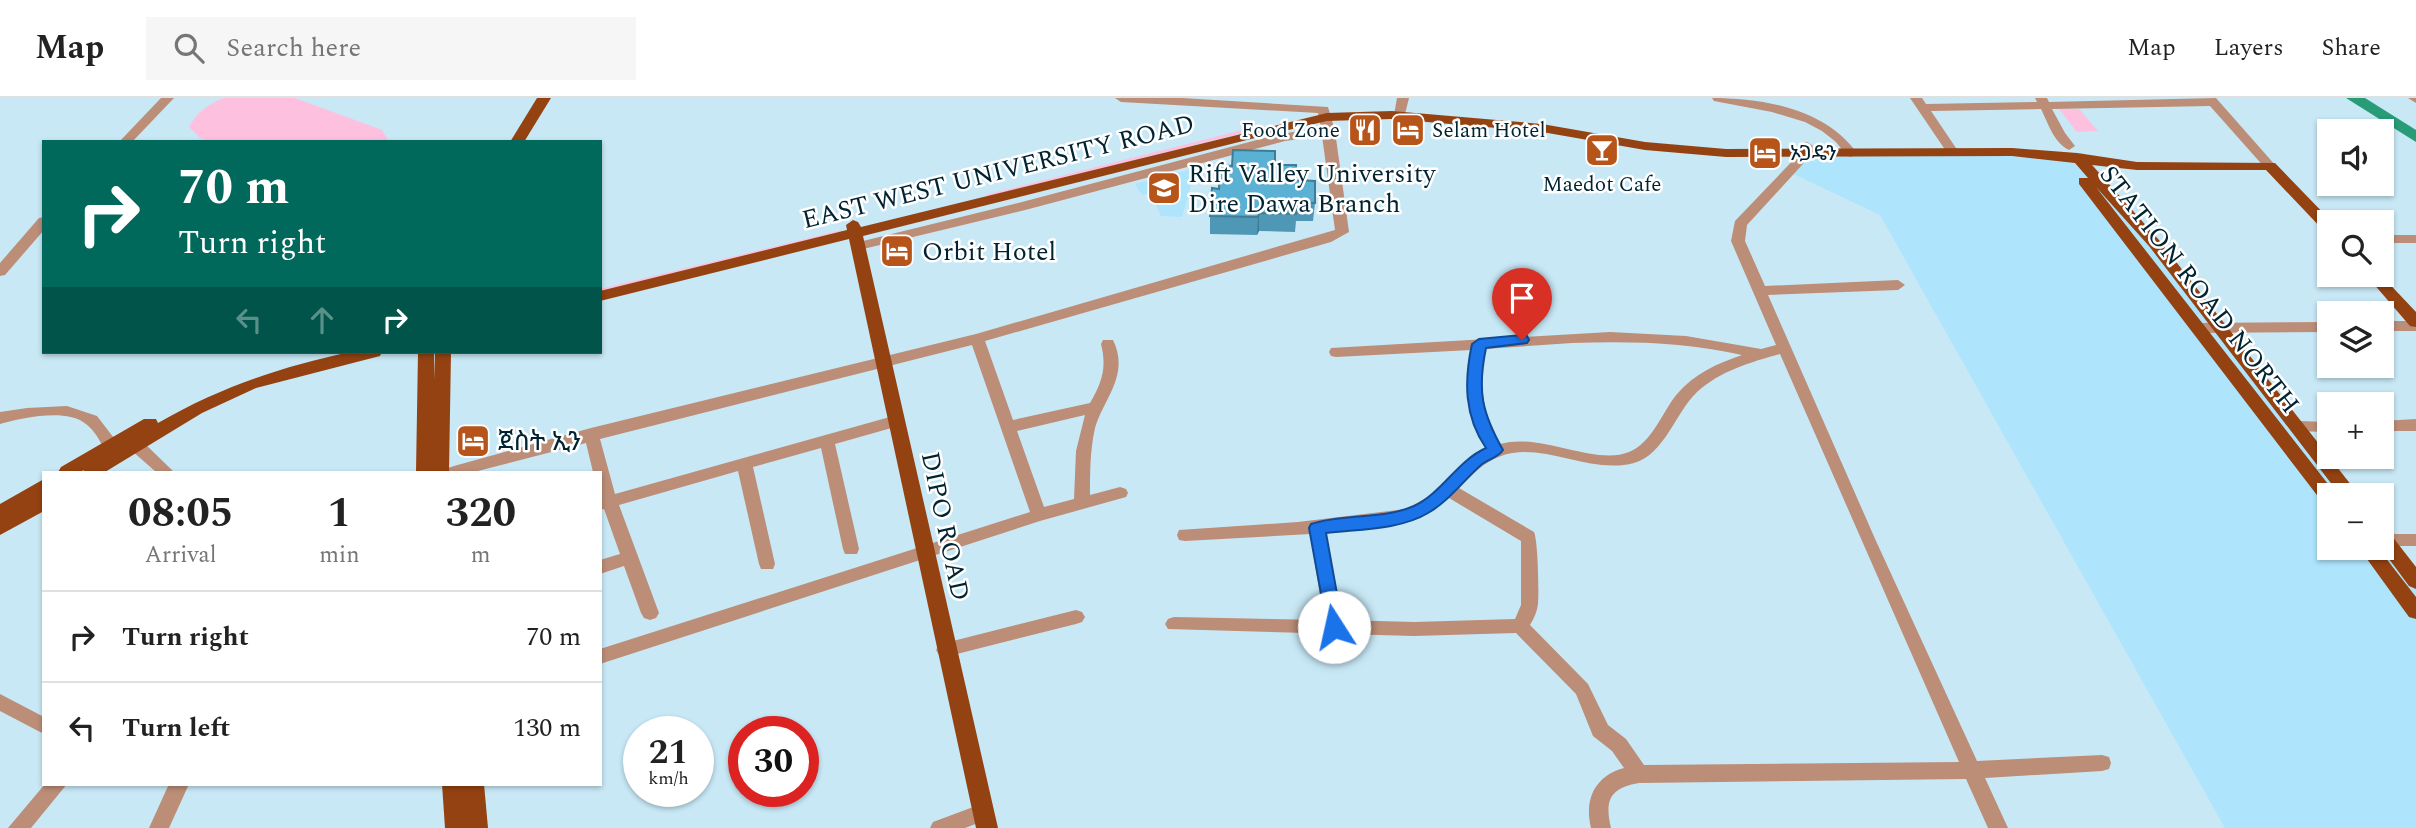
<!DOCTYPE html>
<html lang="en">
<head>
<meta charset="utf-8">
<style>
  :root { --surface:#fff; --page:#f6f6f6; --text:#222; --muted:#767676; --line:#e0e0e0 }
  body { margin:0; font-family:Spectral,"Noto Sans Ethiopic",serif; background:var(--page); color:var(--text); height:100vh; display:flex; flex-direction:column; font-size:26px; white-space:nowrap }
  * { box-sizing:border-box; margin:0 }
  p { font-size:23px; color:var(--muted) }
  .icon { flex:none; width:38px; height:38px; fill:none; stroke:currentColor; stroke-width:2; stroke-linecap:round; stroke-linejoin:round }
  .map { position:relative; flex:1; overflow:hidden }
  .sheet { position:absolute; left:42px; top:373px; width:560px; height:315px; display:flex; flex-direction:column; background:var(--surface); border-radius:0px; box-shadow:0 2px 5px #0004 }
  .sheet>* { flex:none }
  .top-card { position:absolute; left:42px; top:42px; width:560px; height:214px; border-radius:0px; box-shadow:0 2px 5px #0004; background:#00695c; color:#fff; overflow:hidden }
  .controls { position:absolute; left:2317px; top:21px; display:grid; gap:14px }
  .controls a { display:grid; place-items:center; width:77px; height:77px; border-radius:0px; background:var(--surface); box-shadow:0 2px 5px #0004; font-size:35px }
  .speed { position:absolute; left:623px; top:618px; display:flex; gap:14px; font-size:35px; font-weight:700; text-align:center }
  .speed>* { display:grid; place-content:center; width:91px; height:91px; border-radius:50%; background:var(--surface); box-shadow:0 2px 5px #0004; line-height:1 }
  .speed small { font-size:18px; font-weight:400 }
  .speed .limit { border:10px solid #d22; background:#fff; color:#111 }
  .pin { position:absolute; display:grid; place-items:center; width:60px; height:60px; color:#fff; margin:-72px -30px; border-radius:50% 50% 50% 0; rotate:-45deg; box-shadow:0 0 7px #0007 }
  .pin .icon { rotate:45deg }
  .me { position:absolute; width:77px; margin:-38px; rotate:350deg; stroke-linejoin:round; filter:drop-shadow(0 0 5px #0008) }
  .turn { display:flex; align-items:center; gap:24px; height:147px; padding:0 21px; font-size:32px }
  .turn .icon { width:91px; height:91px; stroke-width:2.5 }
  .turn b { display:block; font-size:49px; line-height:60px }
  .lanes { display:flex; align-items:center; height:66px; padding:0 21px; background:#0003; justify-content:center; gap:35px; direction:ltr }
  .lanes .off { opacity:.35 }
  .eta { display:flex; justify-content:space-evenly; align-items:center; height:119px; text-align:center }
  .eta b { font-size:42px; font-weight:700; line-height:49px }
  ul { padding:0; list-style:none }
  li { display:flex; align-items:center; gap:21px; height:91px; padding:0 21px; border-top:2px solid var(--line) }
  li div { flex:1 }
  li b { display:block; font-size:26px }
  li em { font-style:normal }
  header { display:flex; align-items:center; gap:42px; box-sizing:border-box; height:98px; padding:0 35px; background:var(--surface); border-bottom:2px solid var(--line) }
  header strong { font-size:33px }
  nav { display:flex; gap:38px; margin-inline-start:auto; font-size:24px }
  .search { width:490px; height:63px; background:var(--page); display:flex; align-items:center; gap:18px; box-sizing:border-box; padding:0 24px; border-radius:0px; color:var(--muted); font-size:26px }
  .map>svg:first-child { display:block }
</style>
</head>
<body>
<header>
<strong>Map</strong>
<div class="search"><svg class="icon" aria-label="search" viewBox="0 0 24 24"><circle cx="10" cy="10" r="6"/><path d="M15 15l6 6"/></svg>Search here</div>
<nav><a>Map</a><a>Layers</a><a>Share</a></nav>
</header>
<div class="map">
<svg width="2416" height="730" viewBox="0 0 2416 730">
  <rect width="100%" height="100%" fill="#c8e8f6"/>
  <g fill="#aee4fc">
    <path d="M1801 55H2084L2356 397H2329V450H2382V430L2416 474V730H2225L1880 117 1785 72Z"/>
    <path d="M1196 70 1182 119 1161 118 1151 95 1142 97 1135 86Z"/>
  </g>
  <g fill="#fdc0df">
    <path d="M224 0H295L382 32 388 42 387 44H210L199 39 189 29C197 14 208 6 224 0Z"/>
    <path d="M2059 11H2079L2098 33 2077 34Z"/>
    <path d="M1262 27 1263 30 991 98 985 97Z"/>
    <path d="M842 132V134L600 194V191Z"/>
  </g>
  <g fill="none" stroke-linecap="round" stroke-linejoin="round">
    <path fill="#279c77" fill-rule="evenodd" d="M2346 0H2365L2416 32V44Z"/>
    <g fill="#bc8d77" fill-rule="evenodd">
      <path d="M161 0H174L132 44H119Z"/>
      <path d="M1115 0H1182L1328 9 1335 33 1349 134 1331 144 985 243 1013 322 1090 305C1102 284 1107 270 1101 246L1103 242H1113C1130 277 1104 300 1095 330 1090 352 1090 375 1090 397L1120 389 1126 391 1128 395 1126 399 1040 423 600 566V551L1030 414 972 247 600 341 615 396 897 317 905 323 902 327 835 346 859 451 857 456H845L843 451 821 350 753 369 775 466 773 471H761L759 466 738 373 619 407 659 515 656 520 650 522 644 520 641 515 624 468 600 476V462L620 456 604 411 600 412V374H593L586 345 474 374H446L448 370 454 368 591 330 976 236 1335 132 1322 38 1285 43 1029 111 859 152 852 148 859 144 1022 104 1280 36 1321 30 1318 15 1121 4ZM1085 317 1076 353 1074 401 1044 409 1017 333Z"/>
      <path d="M1397 0H1409L1404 20 1400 21 1394 17Z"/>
      <path d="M1712 0C1764 0 1825 11 1857 55L1851 59 1847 58 1836 44 1822 33 1805 24 1772 14 1714 3Z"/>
      <path d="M1910 0H1922L1926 6 2037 4 2035 0H2047L2049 4 2216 0 2276 68 2274 71H2266L2210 8 2052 11 2065 35 2075 48 2069 52C2054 45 2048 25 2041 11L1931 13 1958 53 1952 57 1948 56Z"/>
      <path d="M2408 0H2416V5Z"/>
      <path d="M1807 44 1813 48 1812 56 1747 127 1745 143 1765 188 1898 182 1905 187 1898 192 1768 197 1876 443 1977 663 2102 657 2109 659 2111 665 2109 671 2102 673 1985 680 2008 730H1988L1966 681 1639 685C1611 690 1604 701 1611 730H1591C1584 701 1595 678 1624 670L1612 653 1593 638 1576 596 1516 535 1414 538 1168 531 1165 526 1168 521 1174 519 1324 522 1310 436 1185 443 1179 442 1177 437 1179 432 1298 424 1406 411 1428 399 1466 364 1487 350C1468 319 1464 288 1471 252L1336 259 1331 258 1329 254 1331 250 1610 234 1686 238 1761 251 1776 247 1731 143 1735 123 1800 55 1803 45ZM1572 245C1629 243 1686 244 1742 257 1718 265 1694 276 1677 296 1662 314 1653 344 1629 354 1594 368 1541 334 1500 346 1481 316 1480 285 1485 251ZM1780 256 1959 664 1644 667 1626 641 1608 627 1588 586 1530 527C1534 520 1537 514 1538 506 1539 494 1538 443 1534 434L1459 390C1471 377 1484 364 1501 358 1542 343 1590 377 1634 365 1665 356 1675 315 1697 294 1720 273 1751 264 1780 256ZM1449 400 1521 443V507L1515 521 1414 524 1342 522 1326 434C1370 429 1414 430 1449 400Z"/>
      <path d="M44 119V132L5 177 0 178V165L39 120Z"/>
      <rect x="2382" y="137" width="34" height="8"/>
      <rect x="2382" y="223" width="34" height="10"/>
      <path d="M2329 224V234L2198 235 2191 230 2198 225Z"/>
      <path d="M67 308 97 318 117 344 119 348 117 352H105C100 343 95 333 86 326 66 310 23 320 0 326V314L27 310Z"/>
      <path d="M2416 321V333H2382V323Z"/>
      <path d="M2298 323 2329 324V334L2293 333 2290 329Z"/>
      <path d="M137 342 143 344 174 374H156L131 352 129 348Z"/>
      <rect x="2382" y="436" width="34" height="12"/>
      <path d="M1076 512 1082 514 1085 519 1082 524 1076 526 945 559 939 557 936 552 939 547 945 545Z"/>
      <path d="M0 596 44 619V636L0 613Z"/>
      <path d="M45 686H67L31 730H8Z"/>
      <path d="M169 686H189L169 730H149Z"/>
      <path d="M984 705 991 708 994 714 991 720 965 730H930L933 724Z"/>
    </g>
    <g fill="#944211" fill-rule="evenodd">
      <path d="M537 0H551L524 44H510Z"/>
      <path d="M1392 13 1542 26 1645 44 1726 51 2012 50 2077 55 2137 64 2275 65 2332 124H2329V135L2324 133 2266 72H2137L2092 67 2159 142 2359 397H2340L2149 148 2096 89 2335 395 2336 397H2329V407L2323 405 2079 86V80H2088L2075 65 2012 58 1726 59 1645 52 1542 34 1392 21 1327 23 1263 38 863 138 998 730H976L849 141 600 203V193L847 132 846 127 853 122 858 124 861 129 1327 15Z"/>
      <path d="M2366 177H2381L2416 214V229L2410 228Z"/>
      <path d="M350 254H382L380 258 256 290 202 315 105 374H83L84 372 80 374H58L61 369 144 321H156L158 325C220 289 281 269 350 254Z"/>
      <path d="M418 254H434V282L435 254H451L449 374H416Z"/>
      <path d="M44 381V413L0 437V406Z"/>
      <path d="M2382 431 2388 433 2416 469V491L2409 488 2381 450Z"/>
      <path d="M2359 450H2378L2416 499V521L2409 519Z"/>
      <path d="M442 686H484L488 730H445Z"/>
    </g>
  </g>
  <path fill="#4e98b5" d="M1275 67 1315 105 1313 123H1296L1295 134 1259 133 1257 137 1210 136V118L1219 91Z"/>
  <path fill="#407c94" d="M1259 115V133L1257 137 1258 119Z"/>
  <path fill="#5bb1d3" stroke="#407c94" stroke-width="2" d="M1233 52 1275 53V67H1296V82L1315 83V105L1297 104 1296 116 1259 115 1258 119 1210 118 1212 90 1219 91 1220 67 1232 68Z"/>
  <path fill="#1a73e8" stroke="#114b97" stroke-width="2" d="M1522 237 1527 238 1529 242 1527 245 1486 250C1477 293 1482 315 1503 352 1498 360 1488 361 1481 367 1463 383 1449 403 1428 415 1400 432 1358 431 1326 435L1343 529 1340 534 1334 536 1328 534 1309 430 1311 426C1343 415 1382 422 1414 408 1442 395 1457 363 1486 350 1464 318 1464 283 1472 246L1479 241Z"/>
  <defs>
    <g id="restaurant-square" transform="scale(1.75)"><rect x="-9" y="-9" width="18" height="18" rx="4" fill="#b7541a" stroke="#fff"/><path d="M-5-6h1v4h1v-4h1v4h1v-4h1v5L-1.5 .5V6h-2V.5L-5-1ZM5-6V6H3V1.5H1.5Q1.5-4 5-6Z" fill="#fff"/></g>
    <g id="hotel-square" transform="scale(1.75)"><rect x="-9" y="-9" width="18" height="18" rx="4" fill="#b7541a" stroke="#fff"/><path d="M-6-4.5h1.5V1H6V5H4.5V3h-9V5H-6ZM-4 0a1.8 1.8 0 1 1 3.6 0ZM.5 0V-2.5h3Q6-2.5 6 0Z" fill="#fff"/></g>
    <g id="bar-square" transform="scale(1.75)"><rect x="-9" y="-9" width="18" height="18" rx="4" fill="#b7541a" stroke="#fff"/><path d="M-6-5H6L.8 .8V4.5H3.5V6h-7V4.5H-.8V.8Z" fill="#fff"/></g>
    <g id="university-square" transform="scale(1.75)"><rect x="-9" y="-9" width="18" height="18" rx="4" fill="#b7541a" stroke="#fff"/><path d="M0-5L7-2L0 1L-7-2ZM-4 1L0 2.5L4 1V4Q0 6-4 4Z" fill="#fff"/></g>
  </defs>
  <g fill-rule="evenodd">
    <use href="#restaurant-square" x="1365" y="32"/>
    <use href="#hotel-square" x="1408" y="32"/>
    <use href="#bar-square" x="1602" y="52"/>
    <use href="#hotel-square" x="1765" y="55"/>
    <use href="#university-square" x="1164" y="90"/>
    <use href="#hotel-square" x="897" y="153"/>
    <use href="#hotel-square" x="473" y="343"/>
  </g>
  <g text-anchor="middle" stroke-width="5" stroke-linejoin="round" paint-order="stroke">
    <g font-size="21" fill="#002331" stroke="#fff" text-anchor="start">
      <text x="1340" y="39" text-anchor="end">Food Zone</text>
      <text x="1432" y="39">Selam Hotel</text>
      <text x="1790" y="62">ኦጋዴን</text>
      <text x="1602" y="93" text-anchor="middle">Maedot Cafe</text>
    </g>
    <g font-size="26" fill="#002331" stroke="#fff">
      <text transform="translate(998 73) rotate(-14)" y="9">EAST WEST UNIVERSITY ROAD</text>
      <text transform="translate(2200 191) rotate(52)" y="9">STATION ROAD NORTH</text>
      <text transform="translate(946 428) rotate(78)" y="9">DIPO ROAD</text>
    </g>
    <g font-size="26" fill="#002331" stroke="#fff" text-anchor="start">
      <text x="1188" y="84">Rift Valley University<tspan x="1188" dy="30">Dire Dawa Branch</tspan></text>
      <text x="922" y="162">Orbit Hotel</text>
      <text x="498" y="352">ጀስት ኢን</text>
    </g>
  </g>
</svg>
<div class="controls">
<a><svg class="icon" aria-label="sound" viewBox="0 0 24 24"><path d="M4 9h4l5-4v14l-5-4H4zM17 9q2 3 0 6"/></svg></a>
<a><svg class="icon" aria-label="search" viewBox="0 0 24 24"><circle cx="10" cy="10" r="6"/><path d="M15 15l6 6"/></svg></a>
<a><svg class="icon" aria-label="layers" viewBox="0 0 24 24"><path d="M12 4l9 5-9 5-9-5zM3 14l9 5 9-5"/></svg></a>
<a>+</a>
<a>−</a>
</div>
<div class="speed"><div>21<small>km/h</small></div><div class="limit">30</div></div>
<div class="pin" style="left:1522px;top:242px;background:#d93025"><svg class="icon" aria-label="arrive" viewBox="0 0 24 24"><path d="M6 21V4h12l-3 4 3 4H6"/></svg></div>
<svg class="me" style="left:1334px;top:529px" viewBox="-20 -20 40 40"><circle r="19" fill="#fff"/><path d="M0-13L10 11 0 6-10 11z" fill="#1a73e8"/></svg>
<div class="top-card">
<div class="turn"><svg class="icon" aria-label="right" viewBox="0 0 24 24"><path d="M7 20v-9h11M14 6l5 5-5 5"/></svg><div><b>70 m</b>Turn right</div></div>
<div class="lanes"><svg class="icon off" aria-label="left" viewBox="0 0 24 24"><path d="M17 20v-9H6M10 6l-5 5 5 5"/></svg><svg class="icon off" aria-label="ahead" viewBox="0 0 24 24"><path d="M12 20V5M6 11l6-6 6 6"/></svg><svg class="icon" aria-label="right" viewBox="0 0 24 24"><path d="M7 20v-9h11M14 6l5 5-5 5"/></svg></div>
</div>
<section class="sheet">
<div class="eta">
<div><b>08:05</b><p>Arrival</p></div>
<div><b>1</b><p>min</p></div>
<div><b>320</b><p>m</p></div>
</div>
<ul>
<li><svg class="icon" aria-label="right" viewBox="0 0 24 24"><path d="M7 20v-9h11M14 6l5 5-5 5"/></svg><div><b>Turn right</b></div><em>70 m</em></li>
<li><svg class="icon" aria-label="left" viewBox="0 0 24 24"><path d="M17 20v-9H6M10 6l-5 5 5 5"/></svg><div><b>Turn left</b></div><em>130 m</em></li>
</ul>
</section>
</div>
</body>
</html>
